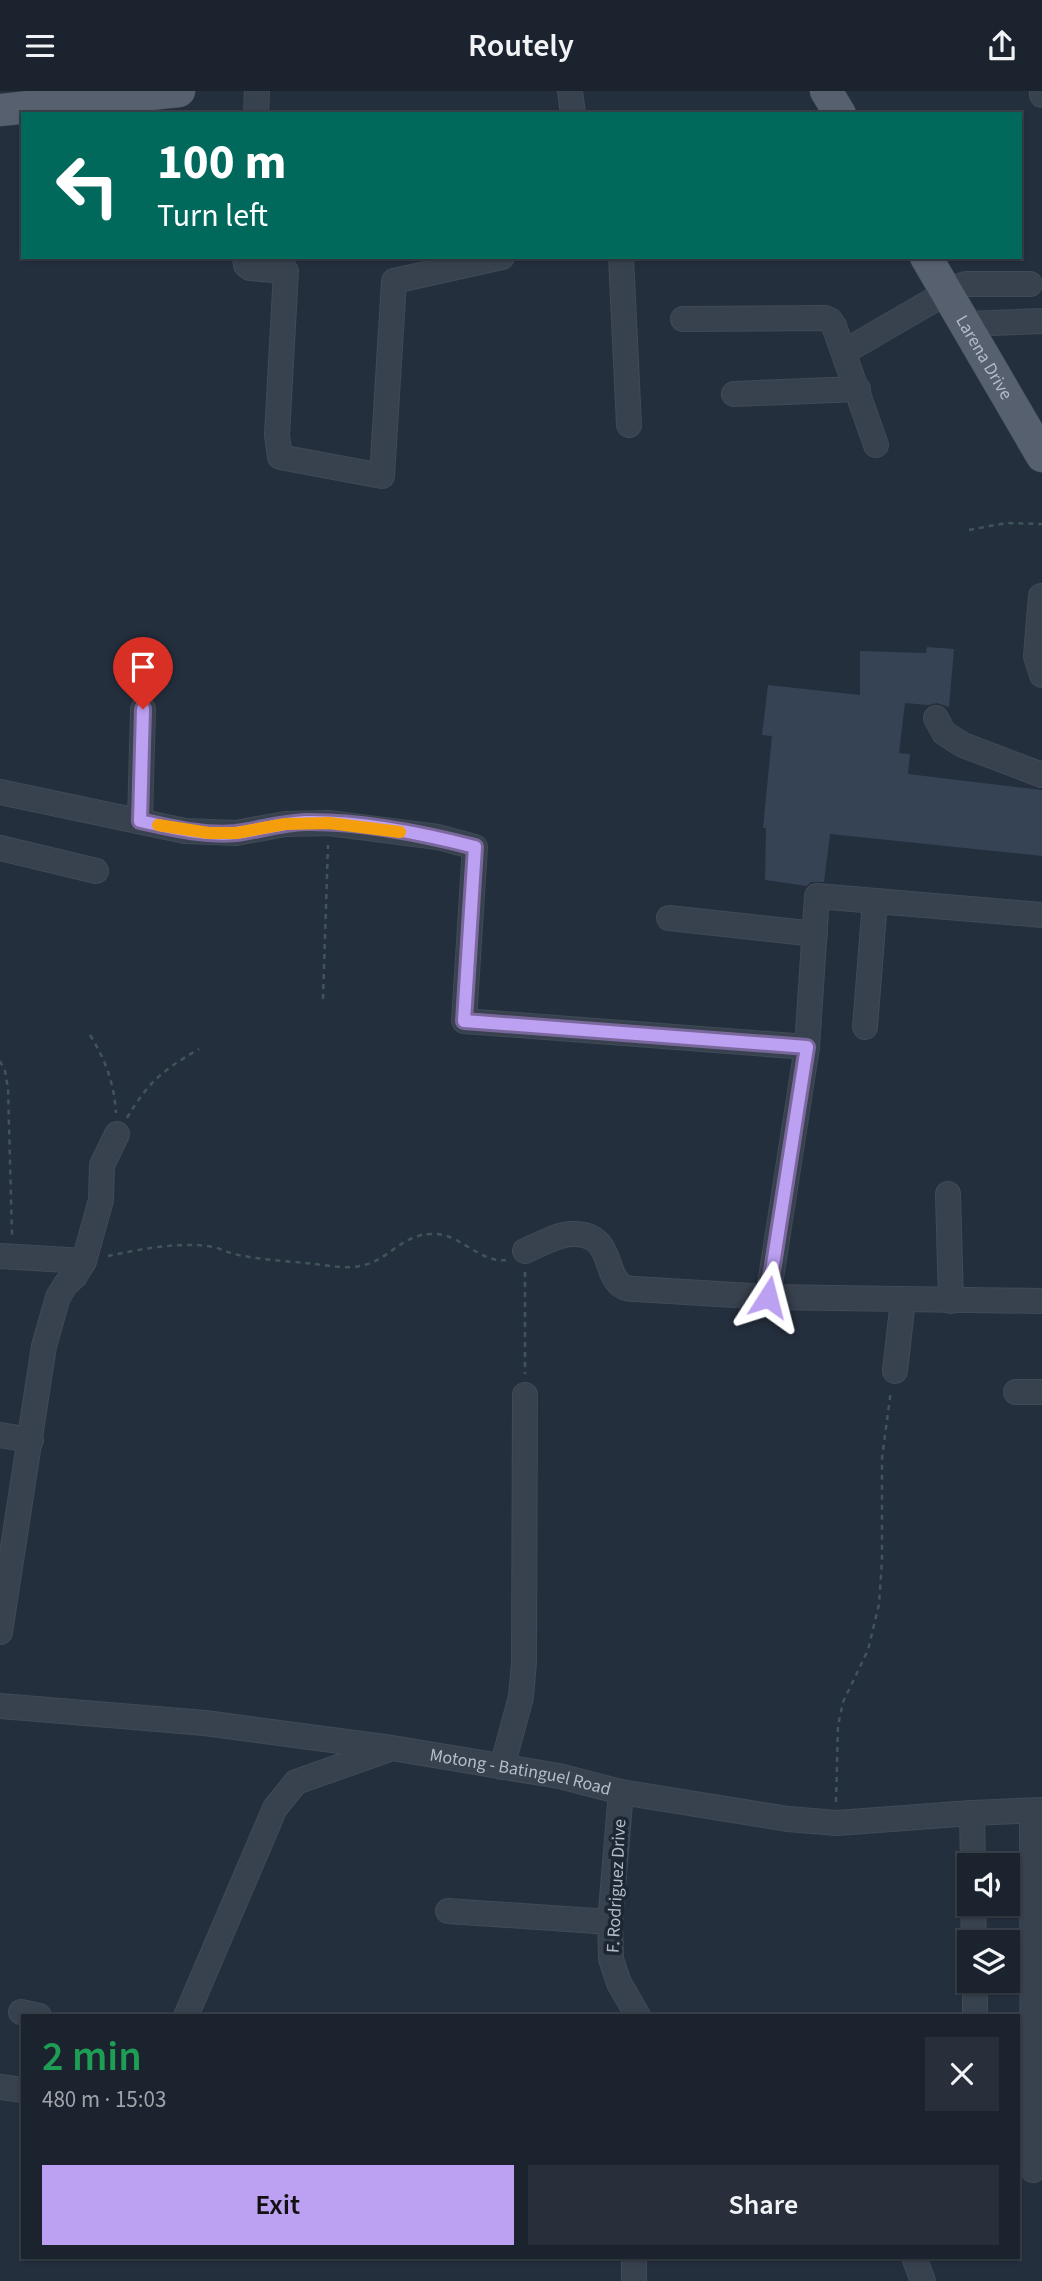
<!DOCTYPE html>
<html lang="en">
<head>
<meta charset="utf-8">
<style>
  :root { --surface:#1b232e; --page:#282f3a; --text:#f1f3f6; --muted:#a0a4aa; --line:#39404a; --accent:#bca0f2 }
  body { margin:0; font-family:"Source Sans 3",sans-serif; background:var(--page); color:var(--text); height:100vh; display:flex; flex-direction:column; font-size:26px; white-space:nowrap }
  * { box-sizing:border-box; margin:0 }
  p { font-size:23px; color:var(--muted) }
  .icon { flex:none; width:38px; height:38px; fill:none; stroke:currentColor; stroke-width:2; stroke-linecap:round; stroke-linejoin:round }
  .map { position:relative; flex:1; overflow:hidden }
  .side { position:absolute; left:21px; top:1923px; width:999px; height:245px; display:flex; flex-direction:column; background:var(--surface); border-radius:0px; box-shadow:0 2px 5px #0004,0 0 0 2px var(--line) }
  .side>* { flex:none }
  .hud { position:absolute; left:21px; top:21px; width:1001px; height:147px; border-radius:0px; box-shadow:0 2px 5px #0004,0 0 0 2px var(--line); background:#00695c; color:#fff; overflow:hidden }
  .tools { position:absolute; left:957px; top:1762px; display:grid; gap:14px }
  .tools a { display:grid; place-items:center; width:63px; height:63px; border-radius:0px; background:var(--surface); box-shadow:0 2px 5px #0004,0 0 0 2px var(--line); font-size:35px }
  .pin { position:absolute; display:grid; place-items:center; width:60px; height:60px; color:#fff; margin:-72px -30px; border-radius:50% 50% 50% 0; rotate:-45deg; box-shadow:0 0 7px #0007 }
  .pin .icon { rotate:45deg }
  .me { position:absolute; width:77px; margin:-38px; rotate:9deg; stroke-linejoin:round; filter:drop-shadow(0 0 5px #0008) }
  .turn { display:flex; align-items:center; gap:24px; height:147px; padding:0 21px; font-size:32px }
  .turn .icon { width:91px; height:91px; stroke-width:2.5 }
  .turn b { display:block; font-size:49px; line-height:60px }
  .round { display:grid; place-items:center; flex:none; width:74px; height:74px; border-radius:0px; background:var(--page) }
  .head { display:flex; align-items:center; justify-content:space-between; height:119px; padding:0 21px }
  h1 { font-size:42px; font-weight:600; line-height:52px; color:#1e9e55 }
  .action { display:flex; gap:14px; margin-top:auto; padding:14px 21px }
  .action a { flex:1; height:80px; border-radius:0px; background:var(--accent); color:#111; font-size:28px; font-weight:600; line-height:80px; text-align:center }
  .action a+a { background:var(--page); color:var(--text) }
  header { display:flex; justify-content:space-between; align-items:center; height:91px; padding:0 21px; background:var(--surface); font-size:32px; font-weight:600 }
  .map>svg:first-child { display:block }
</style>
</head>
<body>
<header><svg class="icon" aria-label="menu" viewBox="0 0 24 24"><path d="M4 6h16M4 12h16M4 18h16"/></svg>Routely<svg class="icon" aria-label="share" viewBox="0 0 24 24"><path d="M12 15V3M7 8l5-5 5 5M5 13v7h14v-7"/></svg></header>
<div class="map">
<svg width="1042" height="2190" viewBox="0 0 1042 2190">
  <rect width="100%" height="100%" fill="#242f3e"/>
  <path fill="#364354" d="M927 556 954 558 949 616 937 612 928 614 905 612 899 662 910 663 908 683 1042 699V765L830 743 824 791H811L807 795 765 789 766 737H763L772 645 762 644 768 594 860 604V560L926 562Z"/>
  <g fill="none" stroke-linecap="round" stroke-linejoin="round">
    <g stroke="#414a57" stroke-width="26">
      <g id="minor">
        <path d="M570 0 573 23"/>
        <path d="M1042 0V4"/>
        <path d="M256 23 257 0"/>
        <path d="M245 166 246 174 250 177 286 180 277 344 280 366 382 385 394 190 502 166"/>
        <path d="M621 166 629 334"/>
        <path d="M683 228 825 227 830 229 834 235 876 354"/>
        <path d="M966 233 1042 230"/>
        <path d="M844 261 956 196 966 193H1030"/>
        <path d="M734 303 858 298"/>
        <path d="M1041 505 1036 565 1042 584"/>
        <path d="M936 627 944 642 963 654 1042 684"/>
        <path d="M0 701 185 740 236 742 285 733 329 732 438 746 475 756 464 930 807 956"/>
        <path d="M140 730 143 618"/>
        <path d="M0 757 96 780"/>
        <path d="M669 827 815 843"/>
        <path d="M865 936 875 810"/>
        <path d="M948 1103 951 1210"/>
        <path d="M525 1160C539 1154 556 1144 571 1143 616 1141 602 1186 624 1196 628 1198 632 1198 635 1198L768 1206 1042 1210"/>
        <path d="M0 1165 84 1170"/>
        <path d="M768 1206 807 956 817 805 1042 824"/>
        <path d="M895 1280 903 1209"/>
        <path d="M1016 1301H1042"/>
        <path d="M0 1344 31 1349"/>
        <path d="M0 1541 44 1255 58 1206 66 1193 75 1185 84 1170 101 1109 102 1074 117 1043"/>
        <path id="s1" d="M0 1615 205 1632 392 1657 559 1685 621 1701 788 1728 837 1732 972 1722 1042 1719"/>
        <path d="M502 1676 521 1606 524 1571 525 1304"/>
        <path d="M621 1701 610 1831 611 1868 619 1892 638 1925"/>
        <path d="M1032 1720 1033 2079"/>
        <path d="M972 1722 973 1774"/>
        <path d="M973 1813 974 1852"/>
        <path d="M448 1820 610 1831"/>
        <path d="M975 1890V1925"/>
        <path d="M21 1921 39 1925"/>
        <path d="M186 1925 275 1717 296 1691 387 1659"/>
        <path d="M0 1996 23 1999"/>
        <path d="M634 2166V2190"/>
        <path d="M914 2166 923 2190"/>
      </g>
    </g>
    <g stroke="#414a57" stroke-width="33">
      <g id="major">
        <path d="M826 0 840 23"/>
        <path d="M0 19 179 0"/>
        <path id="s2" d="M926 166 1042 365"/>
      </g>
    </g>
    <g stroke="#3f5557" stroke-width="2.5" stroke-dasharray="5 5" stroke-linecap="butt">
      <path d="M969 439 1006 432 1042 433"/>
      <path d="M323 908 328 754"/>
      <path d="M90 944C106 970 114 992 116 1022"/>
      <path d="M0 970 5 980 8 997 12 1144"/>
      <path d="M127 1027C148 991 163 979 199 958"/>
      <path d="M108 1165C141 1158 180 1150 214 1156 221 1158 227 1161 234 1163 260 1169 288 1170 314 1173 326 1174 339 1177 351 1176 388 1175 397 1143 433 1143 460 1142 479 1172 506 1169"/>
      <path d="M525 1181V1283"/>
      <path d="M836 1711 838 1635 843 1611 868 1559 879 1513 882 1470V1367L891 1299"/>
    </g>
    <use href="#minor" stroke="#38414e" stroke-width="24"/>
    <use href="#major" stroke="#56606e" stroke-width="32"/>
  </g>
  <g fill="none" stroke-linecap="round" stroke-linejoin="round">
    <g stroke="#7a689d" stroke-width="18">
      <path id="route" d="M143 618 140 730C172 737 204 745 236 742 259 739 281 732 305 731 361 730 421 742 475 756L464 930 807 956 768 1206"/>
    </g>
    <use href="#route" stroke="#bca0f2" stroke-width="12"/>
    <path stroke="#f59e0b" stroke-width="12" d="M158 734 209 742H236L285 733 329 732 400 741"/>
  </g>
  <g text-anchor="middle" stroke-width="7" stroke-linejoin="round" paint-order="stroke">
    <g font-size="18" fill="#b4bcc9" stroke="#1d2633">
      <text dy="6" stroke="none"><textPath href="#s2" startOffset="116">Larena Drive</textPath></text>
      <text dy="6" stroke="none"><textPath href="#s1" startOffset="525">Motong - Batinguel Road</textPath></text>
      <text transform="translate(616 1795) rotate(-87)" y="6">F. Rodriguez Drive</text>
    </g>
  </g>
</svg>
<div class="tools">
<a><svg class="icon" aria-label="sound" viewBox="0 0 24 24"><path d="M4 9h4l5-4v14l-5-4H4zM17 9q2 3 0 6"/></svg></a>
<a><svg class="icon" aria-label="layers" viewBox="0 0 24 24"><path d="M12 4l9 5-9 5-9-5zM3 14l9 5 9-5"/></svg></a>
</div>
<div class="pin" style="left:143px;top:618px;background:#d93025"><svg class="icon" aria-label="arrive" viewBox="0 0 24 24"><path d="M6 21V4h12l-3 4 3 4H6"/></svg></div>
<svg class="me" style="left:768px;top:1206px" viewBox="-20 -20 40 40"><path d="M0-17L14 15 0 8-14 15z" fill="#bca0f2" stroke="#fff" stroke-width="4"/></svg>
<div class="hud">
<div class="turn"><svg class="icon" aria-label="left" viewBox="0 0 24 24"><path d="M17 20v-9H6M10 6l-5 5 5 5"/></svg><div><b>100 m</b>Turn left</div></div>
</div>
<section class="side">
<div class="head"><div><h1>2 min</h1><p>480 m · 15:03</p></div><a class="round"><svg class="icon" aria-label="close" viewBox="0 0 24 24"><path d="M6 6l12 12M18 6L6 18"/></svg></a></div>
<div class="action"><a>Exit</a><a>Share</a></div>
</section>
</div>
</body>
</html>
